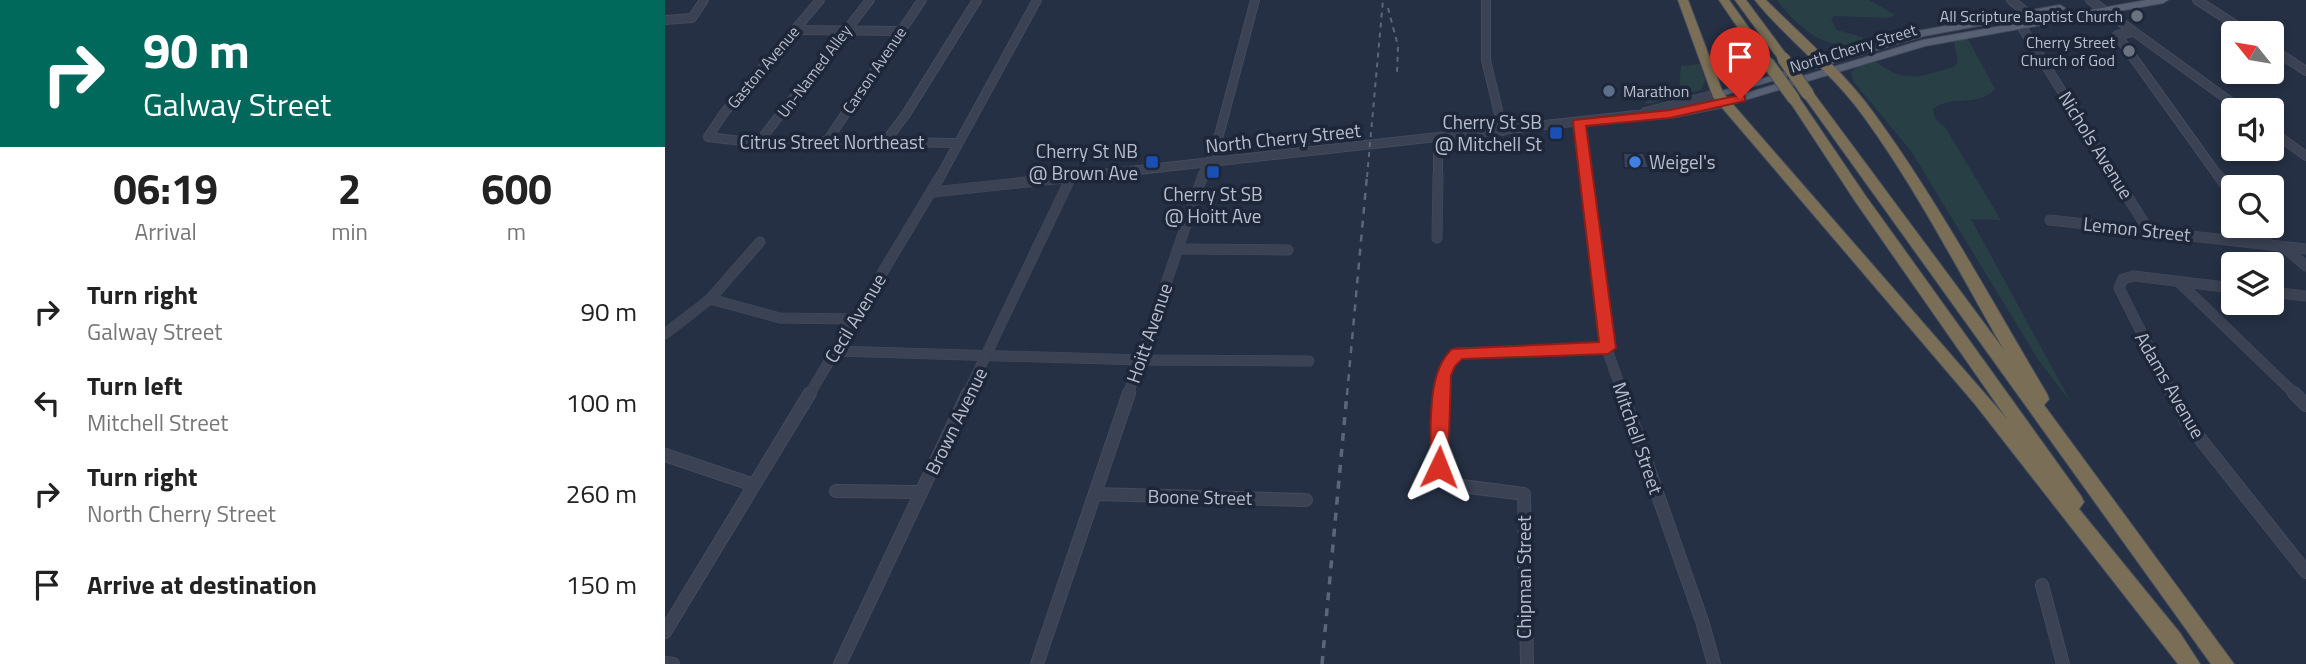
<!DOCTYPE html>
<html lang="en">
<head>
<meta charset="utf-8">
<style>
  :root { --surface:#fff; --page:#f2f2f2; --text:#222; --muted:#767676 }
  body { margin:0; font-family:"Titillium Web",sans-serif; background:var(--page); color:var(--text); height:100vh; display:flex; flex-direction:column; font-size:26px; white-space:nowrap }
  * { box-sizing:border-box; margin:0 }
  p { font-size:23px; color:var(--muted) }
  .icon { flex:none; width:38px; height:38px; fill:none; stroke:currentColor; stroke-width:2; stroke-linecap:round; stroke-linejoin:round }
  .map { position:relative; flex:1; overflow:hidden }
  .side { display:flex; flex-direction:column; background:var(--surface); width:665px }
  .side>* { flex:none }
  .top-card { background:#00695c; color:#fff; overflow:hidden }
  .needle { width:46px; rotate:300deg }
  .tools { position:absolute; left:1556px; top:21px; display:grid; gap:14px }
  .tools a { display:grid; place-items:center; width:63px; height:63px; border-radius:7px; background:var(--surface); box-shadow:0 4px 10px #0003; font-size:35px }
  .pin { position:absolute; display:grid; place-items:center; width:60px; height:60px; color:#fff; margin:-72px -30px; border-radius:50% 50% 50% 0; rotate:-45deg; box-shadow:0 0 7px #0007 }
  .pin .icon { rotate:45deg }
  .me { position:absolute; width:77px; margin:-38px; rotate:2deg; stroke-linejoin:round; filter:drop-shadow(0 0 5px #0008) }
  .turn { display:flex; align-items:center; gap:24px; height:147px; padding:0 28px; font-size:32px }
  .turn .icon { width:91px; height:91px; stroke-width:2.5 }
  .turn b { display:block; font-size:49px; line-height:60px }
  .eta { display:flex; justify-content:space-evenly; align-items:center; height:119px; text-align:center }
  .eta b { font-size:42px; font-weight:700; line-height:49px }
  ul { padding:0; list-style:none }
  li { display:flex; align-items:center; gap:21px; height:91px; padding:0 28px }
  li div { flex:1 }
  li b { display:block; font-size:26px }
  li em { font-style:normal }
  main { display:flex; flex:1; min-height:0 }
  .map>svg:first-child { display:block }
</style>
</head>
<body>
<main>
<section class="side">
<div class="top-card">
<div class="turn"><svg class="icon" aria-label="right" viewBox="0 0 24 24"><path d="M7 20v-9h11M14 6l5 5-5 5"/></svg><div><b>90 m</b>Galway Street</div></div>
</div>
<div class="eta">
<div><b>06:19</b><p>Arrival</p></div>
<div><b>2</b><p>min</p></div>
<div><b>600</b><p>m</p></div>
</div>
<ul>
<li><svg class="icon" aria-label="right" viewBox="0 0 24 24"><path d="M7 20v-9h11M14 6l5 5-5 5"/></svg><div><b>Turn right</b><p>Galway Street</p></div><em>90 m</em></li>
<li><svg class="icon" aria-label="left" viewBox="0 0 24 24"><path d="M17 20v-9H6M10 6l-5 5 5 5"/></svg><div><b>Turn left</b><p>Mitchell Street</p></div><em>100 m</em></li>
<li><svg class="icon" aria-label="right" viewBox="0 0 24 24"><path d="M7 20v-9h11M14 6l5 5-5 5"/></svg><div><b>Turn right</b><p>North Cherry Street</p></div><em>260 m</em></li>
<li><svg class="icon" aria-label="arrive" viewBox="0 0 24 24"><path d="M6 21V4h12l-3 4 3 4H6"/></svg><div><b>Arrive at destination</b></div><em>150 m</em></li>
</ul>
</section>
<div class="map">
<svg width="1641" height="664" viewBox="0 0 1641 664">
  <rect width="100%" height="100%" fill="#253044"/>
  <g fill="#273f45">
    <path d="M1112 0H1204L1230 15 1221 18 1169 16 1166 19 1172 30 1197 37 1200 41C1163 55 1133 28 1112 0Z"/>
    <path d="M1302 37 1330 89C1314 108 1286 94 1268 109 1269 119 1272 122 1280 127L1336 220 1306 219 1406 402 1374 361 1246 151 1188 81 1186 73 1192 67 1211 62C1243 85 1254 76 1289 67L1293 62 1289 43 1292 39Z"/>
    <path d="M1035 64 1040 81 1036 90 984 104 979 103 991 92 1014 89 1016 66Z"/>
  </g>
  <path fill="#37435a" stroke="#20293b" stroke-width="2" d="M958 153H979L984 168H959Z"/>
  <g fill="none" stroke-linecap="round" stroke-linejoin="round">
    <g stroke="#434b5d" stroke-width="10">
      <g id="minor-far2">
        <path d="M155 0 59 113 43 137 101 144 162 141 292 143"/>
        <path d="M821 0V60L838 131"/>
        <path d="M1346 0 1362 13"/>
        <path d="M1425 0 1577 110"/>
        <path d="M1532 0 1583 33"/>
        <path d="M0 20 27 18 39 0"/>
        <path d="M1355 24 1450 177"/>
        <path d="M129 30 235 31"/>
        <path d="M1469 32 1452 35 1554 177"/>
        <path d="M1606 48 1641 71"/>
        <path d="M980 112 1052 94"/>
        <path d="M914 122 921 177"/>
        <path d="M1606 131 1641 156"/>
        <path d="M162 141 257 0"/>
        <path d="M220 142 241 114 312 0"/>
        <path d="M93 143 205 0"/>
        <path d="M275 177 372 0"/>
        <path d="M410 177 971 115 1005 114 1059 103"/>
        <path d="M537 177 549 154 590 0"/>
        <path d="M773 177V139"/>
      </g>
    </g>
    <g stroke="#434b5d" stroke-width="11">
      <g id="minor-far1">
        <path d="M921 175 943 352 958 395"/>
        <path d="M1449 175 1484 231"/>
        <path d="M1553 175 1568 196"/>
        <path d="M268 192 427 175"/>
        <path d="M1385 220 1641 249"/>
        <path d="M1590 226 1604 245"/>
        <path d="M772 238 773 175"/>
        <path d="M1619 247 1641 266"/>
        <path d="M513 249 623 250"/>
        <path d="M1514 282 1631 395"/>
        <path d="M1606 292 1641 296"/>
        <path d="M45 299 115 318 189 319"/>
        <path d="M0 334 45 299 95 242"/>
        <path d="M170 351 475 360 644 361"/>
        <path d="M144 395 276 175"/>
        <path d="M302 395 406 177"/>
        <path d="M463 395 538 175"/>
        <path d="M777 395C778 377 780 366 793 353L943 348"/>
        <path d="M1508 395 1454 288 1458 279 1469 276 1568 288"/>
      </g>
    </g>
    <g stroke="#434b5d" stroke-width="14">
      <g id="minor">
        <path d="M777 393 774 467 778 479 789 485 859 494 862 664"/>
        <path d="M957 393 1037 621 1049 664"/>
        <path d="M1507 393 1521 421 1641 572"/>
        <path d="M1629 393 1641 405"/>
        <path d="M0 455 89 485"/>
        <path d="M171 491 255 492"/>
        <path d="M430 494 641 500"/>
        <path d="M1377 585 1398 664"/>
        <path d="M0 632 145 393"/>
        <path d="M0 663 8 664"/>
        <path d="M175 664 303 393"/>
        <path d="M372 664 464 393"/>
      </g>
    </g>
    <g stroke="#434b5d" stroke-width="2">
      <g id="major">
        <path d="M1482 0H1503L1498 3 1260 46 1063 105 1059 106 1053 103 1055 101 1258 40Z"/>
        <path d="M1395 5 1400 8 1398 10 1259 36 1056 96 1052 97 1047 94 1253 31Z"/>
      </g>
    </g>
    <g stroke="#444d5e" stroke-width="2">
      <g id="highway">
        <path d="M1013 0H1023L1058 93 1342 419 1190 201 1123 99 1129 95 1133 96 1200 195 1416 496 1419 502 1414 509 1515 633 1535 664H1513L1309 403 1048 97Z"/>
        <path d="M1054 0H1064L1109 63 1107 66H1099Z"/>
        <path d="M1070 0H1081L1124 58 1122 60H1114Z"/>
        <path d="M1090 0H1101C1137 36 1178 71 1208 112 1273 201 1326 300 1382 394L1384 399 1379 405 1569 664H1546L1137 94 1139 91H1147L1339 350C1294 272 1252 190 1199 117 1168 73 1123 41 1090 0Z"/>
      </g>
    </g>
    <use href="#minor-far2" stroke="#3a4253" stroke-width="8"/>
    <use href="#minor-far1" stroke="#3a4253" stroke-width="10"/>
    <use href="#minor" stroke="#3a4253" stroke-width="12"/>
    <use href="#major" fill="#586173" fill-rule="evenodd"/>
    <use href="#highway" fill="#7a6f56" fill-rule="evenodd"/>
    <g stroke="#5b667a" stroke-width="2" stroke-dasharray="5 5" stroke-linecap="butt">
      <path d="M723 8 733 46 732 73"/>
      <path d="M702 177 718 0"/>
    </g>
    <path stroke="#5b667a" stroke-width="2.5" stroke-dasharray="7 7" stroke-linecap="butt" d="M682 395 702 175"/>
    <path stroke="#5b667a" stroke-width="3.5" stroke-dasharray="8 8" stroke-linecap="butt" d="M657 664 682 393"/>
    <g stroke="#444d5e" stroke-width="14" stroke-linecap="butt">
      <g id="highway-bridge">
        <path d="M1118 58 1143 94"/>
        <path d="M1103 63 1129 99"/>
      </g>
    </g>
    <use href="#highway-bridge" stroke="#7a6f56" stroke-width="12"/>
  </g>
  <path fill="#d93025" stroke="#8d1f18" stroke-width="2" d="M1075 95 1080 96V101L1005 118 921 126 951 348 943 354 797 359 790 366 786 375 783 467 780 472 774 474 768 472 765 467C767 431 760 374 787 349L934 342 908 122 909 120 1005 110Z"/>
  <g fill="#6b7280" stroke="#1e2739" stroke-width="2.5">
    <circle cx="1472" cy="16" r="7"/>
    <circle cx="1464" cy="51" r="7"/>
  </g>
  <circle fill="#5c6f8a" stroke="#1e2739" stroke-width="2.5" cx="944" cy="91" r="7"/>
  <g fill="#1a4fb4" stroke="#1e2739" stroke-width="2.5">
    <rect x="884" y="126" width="14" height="14" rx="3.5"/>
    <rect x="480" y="155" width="14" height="14" rx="3.5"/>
    <rect x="541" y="165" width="14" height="14" rx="3.5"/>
  </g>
  <circle fill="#3f7fe0" stroke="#1e2739" stroke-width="2.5" cx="970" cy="162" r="7"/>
  <g text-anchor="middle" stroke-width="7" stroke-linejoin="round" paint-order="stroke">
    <g font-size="16" fill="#b7becd" stroke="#1e2739" text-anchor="end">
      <text x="1458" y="22">All Scripture Baptist Church</text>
      <text x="1450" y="48">Cherry Street<tspan x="1450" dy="18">Church of God</tspan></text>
      <text x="958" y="97" text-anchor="start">Marathon</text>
    </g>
    <g font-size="16" fill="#b7becd" stroke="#1e2739">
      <text transform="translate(1188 48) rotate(-17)" y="6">North Cherry Street</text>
      <text transform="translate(98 67) rotate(-50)" y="6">Gaston Avenue</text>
      <text transform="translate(209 70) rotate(-56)" y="6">Carson Avenue</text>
      <text transform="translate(149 71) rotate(-53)" y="6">Un-Named Alley</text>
    </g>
    <g font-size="19" fill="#b7becd" stroke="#1e2739" text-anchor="end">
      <text x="877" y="129">Cherry St SB<tspan x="877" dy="22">@ Mitchell St</tspan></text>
      <text x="473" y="158">Cherry St NB<tspan x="473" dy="22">@ Brown Ave</tspan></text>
      <text x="984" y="169" text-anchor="start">Weigel's</text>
      <text x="548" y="201" text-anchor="middle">Cherry St SB<tspan x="548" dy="22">@ Hoitt Ave</tspan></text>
    </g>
    <g font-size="19" fill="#b7becd" stroke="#1e2739">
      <text transform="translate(618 138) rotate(-6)" y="7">North Cherry Street</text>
      <text x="167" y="149">Citrus Street Northeast</text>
      <text transform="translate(1431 145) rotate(58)" y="7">Nichols Avenue</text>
      <text transform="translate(1472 229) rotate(6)" y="7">Lemon Street</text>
      <text transform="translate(190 318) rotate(-59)" y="7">Cecil Avenue</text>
      <text transform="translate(484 333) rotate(-71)" y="7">Hoitt Avenue</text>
      <text transform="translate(1505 385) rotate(60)" y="7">Adams Avenue</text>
      <text transform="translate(291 421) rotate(-64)" y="7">Brown Avenue</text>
      <text transform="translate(973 438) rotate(71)" y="7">Mitchell Street</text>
      <text transform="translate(535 497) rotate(1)" y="7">Boone Street</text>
      <text transform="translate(859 577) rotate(-90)" y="7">Chipman Street</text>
    </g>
  </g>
</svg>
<div class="tools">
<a><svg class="needle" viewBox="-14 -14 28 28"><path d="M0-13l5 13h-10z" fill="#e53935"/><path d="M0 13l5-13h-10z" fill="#767676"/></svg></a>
<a><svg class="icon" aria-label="sound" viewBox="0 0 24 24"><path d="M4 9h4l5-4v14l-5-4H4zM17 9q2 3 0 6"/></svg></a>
<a><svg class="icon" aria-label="search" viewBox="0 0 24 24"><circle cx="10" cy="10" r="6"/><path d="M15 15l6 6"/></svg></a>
<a><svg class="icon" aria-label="layers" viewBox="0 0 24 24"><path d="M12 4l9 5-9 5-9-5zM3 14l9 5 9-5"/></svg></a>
</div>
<div class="pin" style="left:1075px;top:99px;background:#d93025"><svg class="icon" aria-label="arrive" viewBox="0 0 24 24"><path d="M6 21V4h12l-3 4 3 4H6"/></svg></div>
<svg class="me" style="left:774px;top:467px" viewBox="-20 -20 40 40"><path d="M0-17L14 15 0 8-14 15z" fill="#d93025" stroke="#fff" stroke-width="4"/></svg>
</div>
</main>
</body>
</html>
